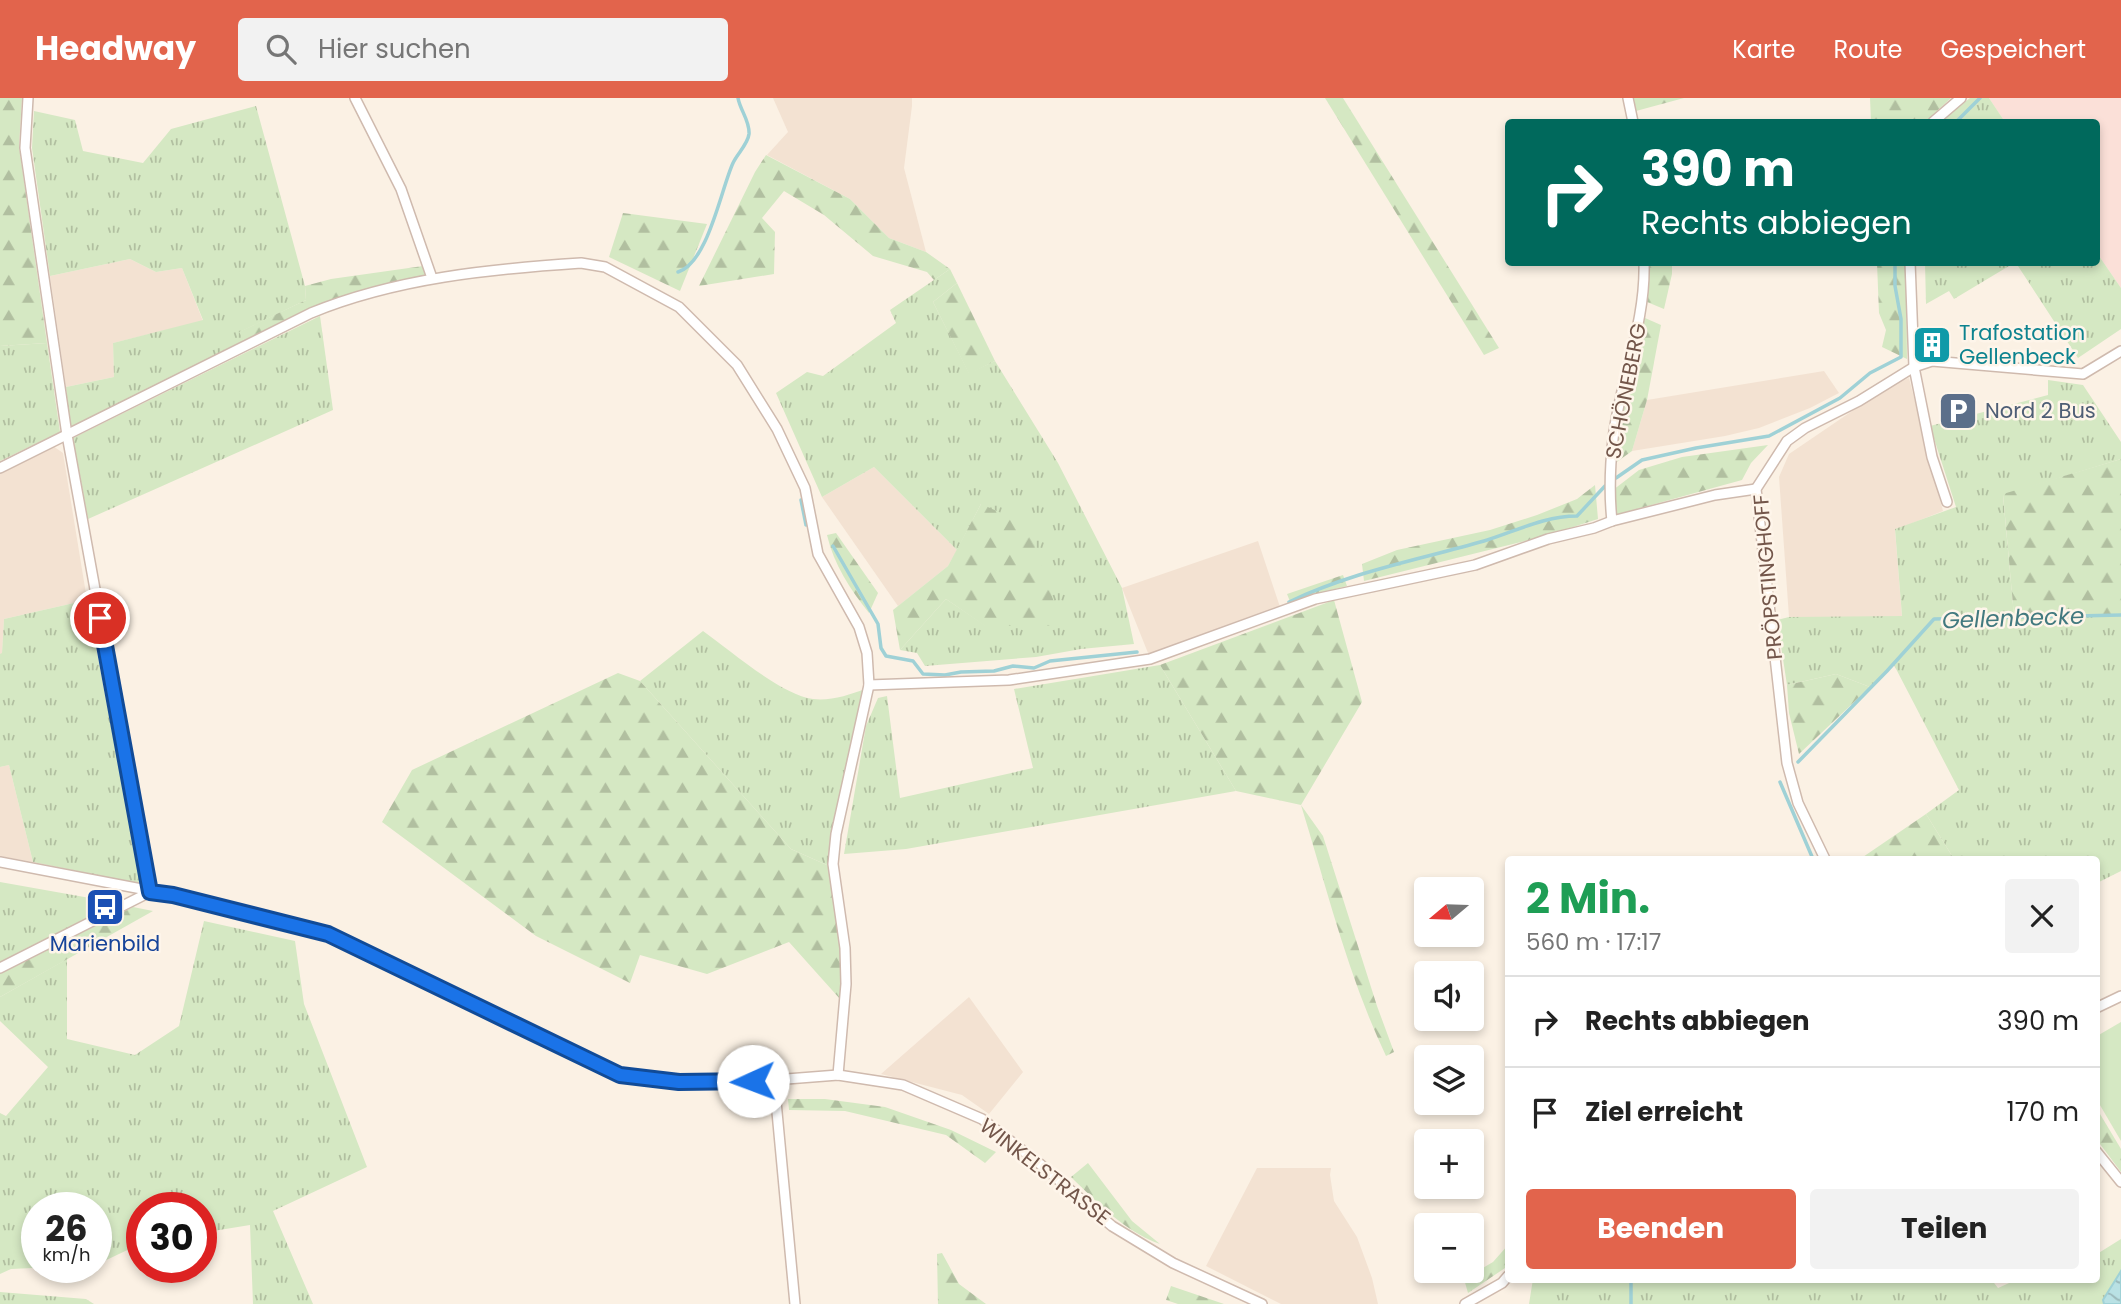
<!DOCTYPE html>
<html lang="de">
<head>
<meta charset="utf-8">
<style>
  :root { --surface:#fff; --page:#f2f2f2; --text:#222; --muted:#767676; --line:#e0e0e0; --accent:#e2644c }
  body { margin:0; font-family:Poppins,sans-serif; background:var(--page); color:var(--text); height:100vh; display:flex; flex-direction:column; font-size:26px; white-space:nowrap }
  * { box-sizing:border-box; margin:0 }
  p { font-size:23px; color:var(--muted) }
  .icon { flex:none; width:38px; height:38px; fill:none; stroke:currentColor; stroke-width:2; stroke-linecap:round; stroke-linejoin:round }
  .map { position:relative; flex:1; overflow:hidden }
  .details { position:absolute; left:1505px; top:758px; width:595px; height:427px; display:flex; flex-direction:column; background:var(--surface); border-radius:7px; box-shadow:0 4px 10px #0003 }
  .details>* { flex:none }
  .banner { position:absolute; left:1505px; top:21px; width:595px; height:147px; border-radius:7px; box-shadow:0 4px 10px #0003; background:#00695c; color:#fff; overflow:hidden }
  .needle { width:46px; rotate:251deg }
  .controls { position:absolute; left:1414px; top:779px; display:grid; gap:14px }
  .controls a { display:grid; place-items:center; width:70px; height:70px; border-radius:7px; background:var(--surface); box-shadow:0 4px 10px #0003; font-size:35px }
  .speed { position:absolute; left:21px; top:1094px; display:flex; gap:14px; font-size:35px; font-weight:700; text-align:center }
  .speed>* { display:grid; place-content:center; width:91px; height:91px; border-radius:50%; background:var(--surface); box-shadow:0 4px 10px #0003; line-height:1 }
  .speed small { font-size:18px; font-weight:400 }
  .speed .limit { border:10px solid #d22; background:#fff; color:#111 }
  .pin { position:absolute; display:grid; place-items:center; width:60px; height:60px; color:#fff; margin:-30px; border:4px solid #fff; border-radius:50%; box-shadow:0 2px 7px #0007 }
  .me { position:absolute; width:77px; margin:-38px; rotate:268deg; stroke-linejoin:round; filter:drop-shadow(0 0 5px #0008) }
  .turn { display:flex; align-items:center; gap:24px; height:147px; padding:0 21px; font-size:32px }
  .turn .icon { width:91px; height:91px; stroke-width:2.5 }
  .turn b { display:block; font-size:49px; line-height:60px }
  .round { display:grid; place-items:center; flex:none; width:74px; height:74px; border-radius:7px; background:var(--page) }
  .overview { display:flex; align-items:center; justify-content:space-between; height:119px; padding:0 21px }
  h1 { font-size:42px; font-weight:700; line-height:52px; color:#1e9e55 }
  .cta { display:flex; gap:14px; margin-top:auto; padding:14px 21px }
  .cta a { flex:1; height:80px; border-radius:7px; background:var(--accent); color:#fff; font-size:28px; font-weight:700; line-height:80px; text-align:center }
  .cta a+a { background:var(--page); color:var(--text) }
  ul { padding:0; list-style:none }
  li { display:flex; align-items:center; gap:21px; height:91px; padding:0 21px; border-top:2px solid var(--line) }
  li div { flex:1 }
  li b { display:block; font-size:26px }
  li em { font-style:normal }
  header { display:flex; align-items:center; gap:42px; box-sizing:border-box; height:98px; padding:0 35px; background:var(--accent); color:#fff }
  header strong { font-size:33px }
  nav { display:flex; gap:38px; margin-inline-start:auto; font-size:24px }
  .search { width:490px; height:63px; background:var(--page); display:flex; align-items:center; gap:18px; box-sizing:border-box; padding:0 24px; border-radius:7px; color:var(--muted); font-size:26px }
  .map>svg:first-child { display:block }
</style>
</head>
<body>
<header>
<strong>Headway</strong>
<div class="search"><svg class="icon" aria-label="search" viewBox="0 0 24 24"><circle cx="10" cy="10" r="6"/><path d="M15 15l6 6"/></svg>Hier suchen</div>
<nav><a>Karte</a><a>Route</a><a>Gespeichert</a></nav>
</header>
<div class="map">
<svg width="2121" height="1206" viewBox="0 0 2121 1206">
  <defs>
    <pattern id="grass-tufts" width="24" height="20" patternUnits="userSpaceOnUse" patternTransform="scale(1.75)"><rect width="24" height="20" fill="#d5e8c3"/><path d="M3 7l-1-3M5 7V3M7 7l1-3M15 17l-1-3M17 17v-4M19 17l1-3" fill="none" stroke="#b1bfa0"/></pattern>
    <pattern id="forest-firs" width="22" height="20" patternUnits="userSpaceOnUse" patternTransform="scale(1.75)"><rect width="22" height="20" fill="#d5e8c3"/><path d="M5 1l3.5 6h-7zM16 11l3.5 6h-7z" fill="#b1bfa0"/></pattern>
    <pattern id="water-waves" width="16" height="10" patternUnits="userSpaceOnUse" patternTransform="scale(1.75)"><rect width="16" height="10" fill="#b9e1e4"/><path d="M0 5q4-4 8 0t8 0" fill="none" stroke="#9bb9bb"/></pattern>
  </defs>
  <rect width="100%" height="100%" fill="#fbf1e4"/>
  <g fill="#f3e2d2">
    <path d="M773 0H912V8L904 70 926 154 889 140 850 101 767 57 788 34Z"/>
    <path d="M130 161 156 174 182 170 203 223 113 245 114 279 66 289 50 178Z"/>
    <path d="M1824 273 1839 295 1810 310 1759 330 1725 338 1632 353 1647 302Z"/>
    <path d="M1909 280 1943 413 1895 432 1902 519H1789L1779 379 1789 356 1889 288Z"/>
    <path d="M53 348 63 355 87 502 4 521 2 556H0V373Z"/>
    <path d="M874 369 957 452 948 468 898 508 822 399Z"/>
    <path d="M1258 443 1283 518 1152 565 1122 490Z"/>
    <path d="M9 667 33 764 0 758V669Z"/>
    <path d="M969 899 1023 974 989 1016 962 997 881 976Z"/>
    <path d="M1257 1070H1331L1330 1077 1334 1103 1357 1139 1372 1180 1378 1206H1281L1206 1168Z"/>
  </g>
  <path fill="#fbe0d8" d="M1989 0H2121V190L2097 155 2096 24H2005Z"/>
  <g fill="url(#grass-tufts)">
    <path d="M1970 0H1989L2005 24H1940Z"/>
    <path d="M256 8 305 188 306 202 240 234 245 244 70 329 66 289 114 279 113 245 203 222 182 170 156 174 130 161 50 178 32 50 34 13 75 22 83 53 143 65 171 31Z"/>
    <path d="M2097 155 2121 190V231L2078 260 2016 165 2096 164Z"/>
    <path d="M1925 165V164L2014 165 1954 201 1949 193 1926 206Z"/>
    <path d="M950 171 957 185 933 204 969 275 995 263 1058 365 1122 490 1134 546 1081 551 1036 559 925 568 917 555 900 552 946 501 986 528 981 406 957 452 874 369 822 399 776 295 807 274 823 278 896 225 890 212Z"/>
    <path d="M320 218 333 312 88 421 73 340Z"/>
    <path d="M47 245 60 334 0 363V248Z"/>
    <path d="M2048 282 2083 287 2121 344V361L2003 397 2014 518H2121V773L2097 785 2096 761H1954L1926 716 1959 692 1894 567 1870 589 1836 576 1787 587 1777 522 1789 519 1902 518 1895 431 1956 409 1930 328 2048 297Z"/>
    <path d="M87 502 141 786 33 764 9 667 0 669V556L2 555 4 521Z"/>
    <path d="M703 533C730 552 781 597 813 601 831 603 849 597 865 591L833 733 829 768 791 751 640 583Z"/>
    <path d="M1160 567 1236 693 906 751 844 756 866 628 878 600 887 598 900 700 1033 670 1014 591Z"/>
    <path d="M0 784 118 805 0 865Z"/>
    <path d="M204 823 295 843 304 906 367 1069 273 1113 313 1206H253L250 1127 201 1135V1110H142V1145L96 1167V1110H37V1169H54L11 1171 0 1176V1015L6 1018 48 969 0 923V899L67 861V941L135 957 179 928Z"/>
    <path d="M2121 1141V1206H1529L1533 1181H1991L1998 1190 2018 1181H2096L2097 1156Z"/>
    <path d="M0 1194 86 1201 94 1206H0Z"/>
  </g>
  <g fill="url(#forest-firs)">
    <path d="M0 0H22L19 48 47 245 0 248Z"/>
    <path d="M1325 0H1343L1499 250 1484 257Z"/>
    <path d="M1634 0H1684L1636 13Z"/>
    <path d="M1870 0H1951L1925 24H1871Z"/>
    <path d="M766 57 850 101 889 140 926 154 950 171 934 182 927 174 873 158 824 117 784 93 762 120 775 134 774 176 699 188 755 74Z"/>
    <path d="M623 115 707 126 680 193 609 159Z"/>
    <path d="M1650 165H1672V176L1664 211 1647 204Z"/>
    <path d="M1877 165H1906L1907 261 1882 249 1886 232 1879 215Z"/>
    <path d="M423 168 426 177 340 199 245 244 239 234 306 202 305 188 331 181Z"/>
    <path d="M957 185 995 263 969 276 933 204Z"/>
    <path d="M1645 220 1661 227 1647 302 1632 353 1614 366 1631 272Z"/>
    <path d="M1768 347 1751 365 1742 382 1615 417 1613 392 1639 372 1682 359Z"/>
    <path d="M2121 361V518H2014L2003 396Z"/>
    <path d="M1595 387 1598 421 1545 438 1364 483 1362 466 1397 452 1490 432 1537 417 1577 401Z"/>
    <path d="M981 406 1028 427 1062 528H985L946 501 900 552 893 512 948 468Z"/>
    <path d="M836 435 878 495 869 515C850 491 834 467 827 437Z"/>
    <path d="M1343 477 1347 488 1312 497 1291 506 1287 496Z"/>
    <path d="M1334 502 1362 604 1301 707 1323 738 1377 908 1394 954 1386 958C1348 878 1327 791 1301 707L1236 693 1160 567Z"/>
    <path d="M618 575 640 583 791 751 829 768 843 851 840 901 789 844 707 876 640 857 630 885 536 838 382 724 412 672Z"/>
    <path d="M1836 576 1870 589 1799 656 1789 615 1787 587Z"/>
    <path d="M1926 716 1954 761H1860Z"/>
    <path d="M133 809 153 813 0 899V875Z"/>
    <path d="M788 1001H825L885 1009 951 1032 996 1054 985 1065 946 1037 845 1013 789 1012Z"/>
    <path d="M2097 1011 2121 1051V1074L2097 1042Z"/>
    <path d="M1088 1065 1132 1123 1160 1146C1124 1133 1098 1105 1071 1079Z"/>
    <path d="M1508 1147V1168L1468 1195 1464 1181 1493 1164Z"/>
    <path d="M942 1155 959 1186 986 1206H938L937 1156Z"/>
    <path d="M1171 1188 1224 1206H1178L1166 1202Z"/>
  </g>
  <path fill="#d5e8c3" d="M2121 924V1043L2097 1002V938Z"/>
  <path fill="url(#water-waves)" stroke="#9fd1d6" stroke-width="2" d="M2121 1173V1206H2104L2103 1202Z"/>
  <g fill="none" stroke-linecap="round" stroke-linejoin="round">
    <g stroke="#9fd1d6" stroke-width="3.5">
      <path d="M1956 24 1980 0"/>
      <path d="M678 174C708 165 721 91 733 65 737 56 748 46 749 36 750 23 740 12 738 0"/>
      <path d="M1616 380 1642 362 1696 350 1769 338 1840 300 1870 275 1901 259V221L1895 188V164"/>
      <path d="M801 402 806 427"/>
      <path d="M833 448 878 526 881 550 886 558 913 563 923 576 945 577 961 574 994 573 1013 568 1034 570 1050 563 1137 554"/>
      <path d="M1289 504C1351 474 1418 462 1484 443 1514 434 1544 418 1577 418L1605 388"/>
      <path d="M1798 664 1887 573 1934 521 2121 517"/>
      <path d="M1780 684 1813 761"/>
      <path d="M1631 1181V1206"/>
    </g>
    <g stroke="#cfbaae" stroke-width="12">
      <g id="street">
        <path d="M28 0 25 50 67 337 150 794"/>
        <path d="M355 0 401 91 432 180"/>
        <path d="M1628 0 1633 24"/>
        <path d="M1933 24 1961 0"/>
        <path d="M1910 164 1914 269 1932 359 1947 404"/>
        <path d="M0 370 311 215C396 180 491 171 581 165L605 169 679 209 737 267 777 331 805 390 818 456 859 529 867 555 869 587 836 736 833 766 845 850 846 886 838 977"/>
        <path d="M1612 423C1609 396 1610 368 1613 341 1620 281 1646 226 1644 164"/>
        <path d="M869 587 1009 582 1150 561 1315 501 1475 467 1548 441 1594 430 1612 423 1715 397 1756 391"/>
        <path d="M1825 761 1798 705 1787 665 1756 391 1787 343 1805 330 1859 303 1914 269 1932 263 2083 276 2121 253"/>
        <path d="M0 764 173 797 328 836 619 977 679 984 774 982 838 977 903 987 982 1021 1040 1066 1112 1128 1173 1165 1262 1206"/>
        <path d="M0 870 150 794"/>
        <path d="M2096 910 2121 898"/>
        <path d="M774 982 795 1206"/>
        <path d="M2096 1053 2121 1084"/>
        <path d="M1465 1206 1502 1185 1508 1178"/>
      </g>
    </g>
    <use href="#street" stroke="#fff" stroke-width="9"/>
  </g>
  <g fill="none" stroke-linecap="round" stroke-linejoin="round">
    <g stroke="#114b97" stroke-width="18">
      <path id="route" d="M100 520 150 794 173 797 328 836 620 977 679 984 753 983"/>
    </g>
    <use href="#route" stroke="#1a73e8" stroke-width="12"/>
  </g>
  <defs>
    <g id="building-square" transform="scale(2.0125)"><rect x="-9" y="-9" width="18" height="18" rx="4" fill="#0f9aa8" stroke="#fef5ea"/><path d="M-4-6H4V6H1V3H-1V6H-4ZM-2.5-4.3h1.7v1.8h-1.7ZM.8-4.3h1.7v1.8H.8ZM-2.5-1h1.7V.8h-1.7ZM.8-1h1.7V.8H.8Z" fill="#fff"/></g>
    <g id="parking-square" transform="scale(2.0125)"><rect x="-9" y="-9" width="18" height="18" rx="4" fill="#5c6f8a" stroke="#fef5ea"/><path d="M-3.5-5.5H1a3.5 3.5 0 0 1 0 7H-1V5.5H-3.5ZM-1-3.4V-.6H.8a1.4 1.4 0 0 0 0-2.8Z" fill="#fff"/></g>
    <g id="bus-square" transform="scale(2.0125)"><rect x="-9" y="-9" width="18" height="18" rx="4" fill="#1a4fb4" stroke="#fef5ea"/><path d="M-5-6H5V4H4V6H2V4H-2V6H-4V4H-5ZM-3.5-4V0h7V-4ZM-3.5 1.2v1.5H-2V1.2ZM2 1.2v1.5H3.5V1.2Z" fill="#fff"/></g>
  </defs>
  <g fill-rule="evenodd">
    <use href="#building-square" x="1932" y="247"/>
    <use href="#parking-square" x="1958" y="313"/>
    <use href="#bus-square" x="105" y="809"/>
  </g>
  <g text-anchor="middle" stroke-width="5" stroke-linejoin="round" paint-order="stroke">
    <g font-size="21" fill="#0d838f" stroke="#fef5ea" text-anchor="start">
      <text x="1959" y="242">Trafostation<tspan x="1959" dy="24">Gellenbeck</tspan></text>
    </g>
    <g font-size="21" fill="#73564a" stroke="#fef5ea">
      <text transform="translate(1626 293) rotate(-79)" y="7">SCHÖNEBERG</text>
      <text transform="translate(1768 479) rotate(-95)" y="7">PRÖPSTINGHOFF</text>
      <text transform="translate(1045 1074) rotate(38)" y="7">WINKELSTRASSE</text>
    </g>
    <g font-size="21" fill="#4e5e75" stroke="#fef5ea" text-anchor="start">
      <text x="1985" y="320">Nord 2 Bus</text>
    </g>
    <g font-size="21" fill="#164399" stroke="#fef5ea">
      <text x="105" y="853">Marienbild</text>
    </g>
    <g font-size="23" font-style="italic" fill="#42797f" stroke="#fef5ea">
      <text transform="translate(2013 520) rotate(-2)" y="8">Gellenbecke</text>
    </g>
  </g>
</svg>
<div class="controls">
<a><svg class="needle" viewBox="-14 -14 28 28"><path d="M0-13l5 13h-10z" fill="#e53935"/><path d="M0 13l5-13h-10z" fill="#767676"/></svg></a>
<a><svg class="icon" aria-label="sound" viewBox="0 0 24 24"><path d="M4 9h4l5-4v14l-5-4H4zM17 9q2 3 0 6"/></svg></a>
<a><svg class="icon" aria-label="layers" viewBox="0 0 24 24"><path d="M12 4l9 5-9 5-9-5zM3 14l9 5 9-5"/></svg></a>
<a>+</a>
<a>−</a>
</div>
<div class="speed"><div>26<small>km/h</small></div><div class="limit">30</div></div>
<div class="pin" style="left:100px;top:520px;background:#d93025"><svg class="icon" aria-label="arrive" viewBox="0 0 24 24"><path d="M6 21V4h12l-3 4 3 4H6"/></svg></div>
<svg class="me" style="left:753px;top:983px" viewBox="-20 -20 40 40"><circle r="19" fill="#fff"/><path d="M0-13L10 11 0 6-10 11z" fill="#1a73e8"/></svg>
<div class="banner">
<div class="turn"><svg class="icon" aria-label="right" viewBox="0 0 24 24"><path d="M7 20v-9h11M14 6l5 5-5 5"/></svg><div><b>390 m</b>Rechts abbiegen</div></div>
</div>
<section class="details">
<div class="overview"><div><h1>2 Min.</h1><p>560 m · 17:17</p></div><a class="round"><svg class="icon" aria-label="close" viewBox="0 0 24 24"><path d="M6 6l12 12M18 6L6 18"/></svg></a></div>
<ul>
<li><svg class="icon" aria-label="right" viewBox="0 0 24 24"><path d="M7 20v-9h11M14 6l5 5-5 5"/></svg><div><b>Rechts abbiegen</b></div><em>390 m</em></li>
<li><svg class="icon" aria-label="arrive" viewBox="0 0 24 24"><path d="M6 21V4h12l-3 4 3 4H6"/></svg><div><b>Ziel erreicht</b></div><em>170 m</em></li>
</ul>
<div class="cta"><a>Beenden</a><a>Teilen</a></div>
</section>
</div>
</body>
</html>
